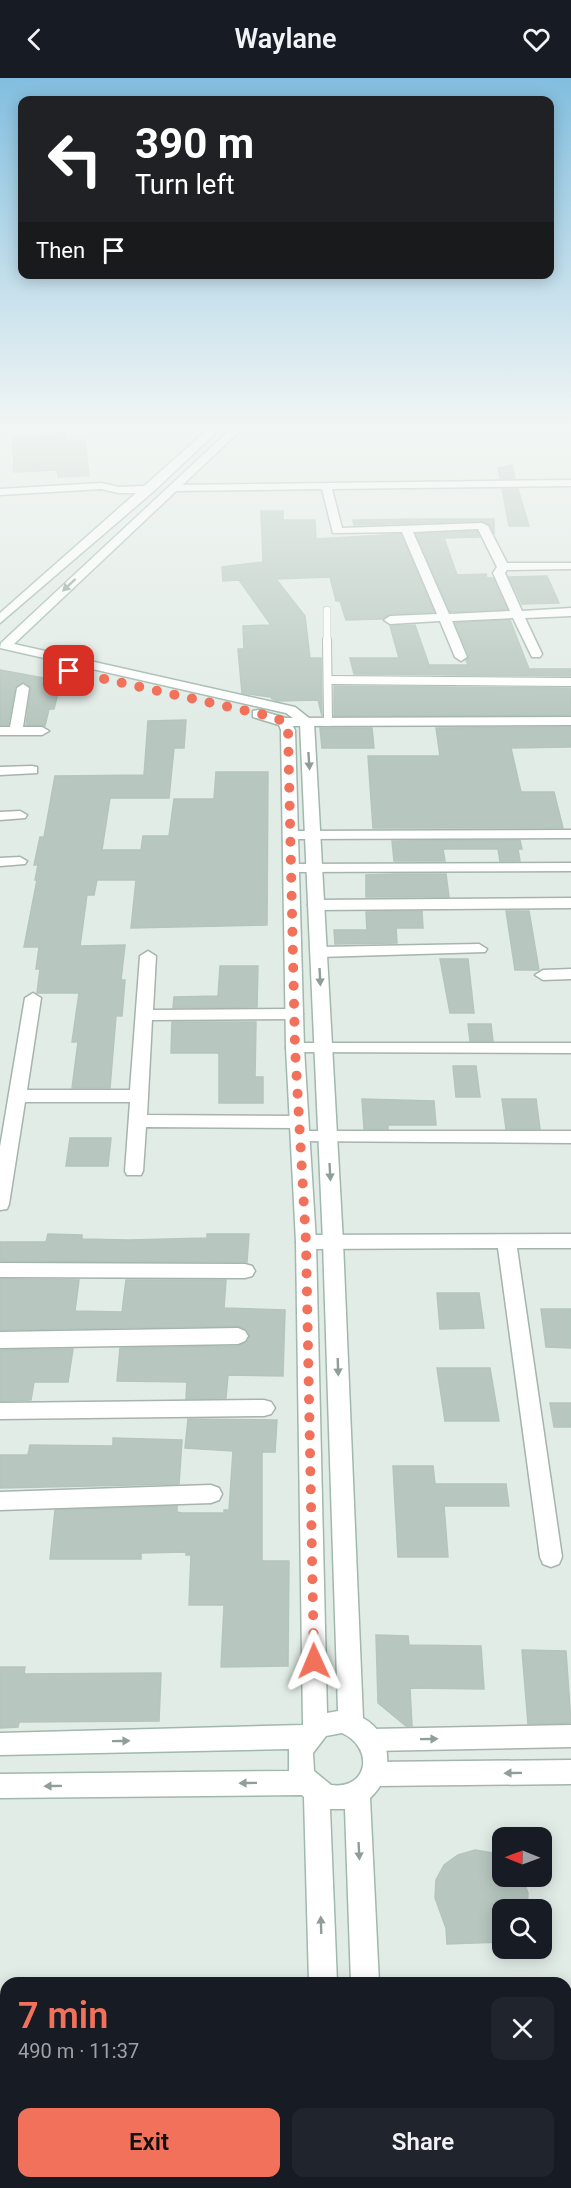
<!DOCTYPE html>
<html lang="en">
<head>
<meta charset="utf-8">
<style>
  :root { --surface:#171b24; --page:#20242c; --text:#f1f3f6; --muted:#9ea1a6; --accent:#f1715b }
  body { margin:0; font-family:Roboto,sans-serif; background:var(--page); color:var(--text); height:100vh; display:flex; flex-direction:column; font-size:22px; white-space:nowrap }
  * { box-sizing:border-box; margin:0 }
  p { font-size:20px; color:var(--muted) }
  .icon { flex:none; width:33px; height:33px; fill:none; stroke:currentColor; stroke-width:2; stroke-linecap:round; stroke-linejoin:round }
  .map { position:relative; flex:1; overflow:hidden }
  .side { position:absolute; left:0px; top:1899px; width:572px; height:212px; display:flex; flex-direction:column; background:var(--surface); border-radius:18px 18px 0 0; box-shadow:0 3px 15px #0003 }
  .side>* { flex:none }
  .guide { position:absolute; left:18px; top:18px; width:536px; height:183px; border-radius:12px; box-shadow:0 3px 15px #0003; background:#202124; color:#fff; overflow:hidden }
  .needle { width:39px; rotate:271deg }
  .buttons { position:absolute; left:492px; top:1749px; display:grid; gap:12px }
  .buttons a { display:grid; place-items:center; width:60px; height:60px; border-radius:12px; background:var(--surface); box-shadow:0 3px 15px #0003; font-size:30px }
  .pin { position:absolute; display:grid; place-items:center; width:51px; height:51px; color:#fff; margin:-26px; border-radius:12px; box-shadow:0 3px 9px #0006 }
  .me { position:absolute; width:66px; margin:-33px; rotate:359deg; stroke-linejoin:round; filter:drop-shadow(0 0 4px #0008) }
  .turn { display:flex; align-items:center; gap:21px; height:126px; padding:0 18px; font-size:27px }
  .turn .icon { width:78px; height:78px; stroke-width:2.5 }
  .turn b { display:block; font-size:42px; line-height:51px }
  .then { display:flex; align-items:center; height:57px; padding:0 18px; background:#0003; gap:12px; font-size:22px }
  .round { display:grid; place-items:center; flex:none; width:63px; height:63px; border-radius:12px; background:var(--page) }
  .summary { display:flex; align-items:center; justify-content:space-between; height:102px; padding:0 18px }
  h1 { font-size:36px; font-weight:600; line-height:45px; color:var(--accent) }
  .button { display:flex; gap:12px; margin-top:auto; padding:12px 18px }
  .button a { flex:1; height:69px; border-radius:12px; background:var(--accent); color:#111; font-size:24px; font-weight:600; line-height:69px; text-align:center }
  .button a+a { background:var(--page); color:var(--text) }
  header { display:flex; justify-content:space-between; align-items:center; height:78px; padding:0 18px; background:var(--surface); font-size:27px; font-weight:600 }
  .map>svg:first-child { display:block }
</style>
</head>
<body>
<header><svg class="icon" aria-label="back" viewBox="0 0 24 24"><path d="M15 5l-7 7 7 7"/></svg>Waylane<svg class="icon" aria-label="heart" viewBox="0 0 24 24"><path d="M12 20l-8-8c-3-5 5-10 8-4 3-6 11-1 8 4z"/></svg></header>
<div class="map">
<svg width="571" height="2110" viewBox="0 0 571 2110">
  <rect width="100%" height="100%" fill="#e2ece6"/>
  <g fill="#b7c7bf" stroke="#b4c5bd" stroke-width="1.5">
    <path d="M66 356V362H85L89 398 58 399 57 392 14 394 13 359Z"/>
    <path d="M512 387 515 400 500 401 498 390Z"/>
    <path d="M502 411H518L529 448H509Z"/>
    <path d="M261 433H283V442H315L316 461 401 456 434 534 390 536 382 541 346 542 340 523H336L330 499 276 501 305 538 310 580H321L322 638 318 622 277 623 272 621 271 619 242 615 238 571H244L243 548 271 547 239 502 223 503 222 489 263 484Z"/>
    <path d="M424 441H494V456L490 447 482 443 354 447 353 442Z"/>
    <path d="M477 453 479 459 444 460 457 497 486 496 487 500H493L507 531 450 534 416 456Z"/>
    <path d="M547 498 559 525 522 526 509 499Z"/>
    <path d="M510 542 529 591H571V598L354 596 350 580H399L390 548 415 547 429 587H468L466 582 469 578 455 545Z"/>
    <path d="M0 592 61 603 54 631H49L45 648 26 647 31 610 24 604 15 610 8 647H0Z"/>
    <path d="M334 608 571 610V637L334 638Z"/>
    <path d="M186 642 184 670H174L169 720H110L102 772H141L143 758H169L174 721H214L216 694H268L267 847 131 850 136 802H97L94 817H87L80 868 125 867 121 902H125L122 938H116L110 1010H72L78 964H72L79 915H37L40 891H36L39 869H24L37 802H35L38 787H34L40 759H44L55 698 144 697 148 643Z"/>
    <path d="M571 649V669L511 670 521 714H554L563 750H373L368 678H440L436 650Z"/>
    <path d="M320 650H372L374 670H322Z"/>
    <path d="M520 762 522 771H518L520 783H500L498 771H443L445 783H394L392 763Z"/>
    <path d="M395 796H446L449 819H366V797Z"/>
    <path d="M422 833 423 850H396L397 865 335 866 334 852H367L366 834Z"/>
    <path d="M506 833H529L539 892H515Z"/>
    <path d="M440 881H468L474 935H450Z"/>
    <path d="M220 888H258L257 929 173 930 174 919 218 918Z"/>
    <path d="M172 944H256L255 999H263V1025H219V975H171Z"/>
    <path d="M468 946H491L493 963H470Z"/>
    <path d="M453 988H476L480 1019H456Z"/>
    <path d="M362 1021 434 1023 436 1047H388V1051H364Z"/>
    <path d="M502 1021H536L540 1051H506Z"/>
    <path d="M70 1060H111L108 1088H66Z"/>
    <path d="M48 1156 82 1157V1161L129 1162 207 1160V1156H249L247 1184 0 1183V1164H46Z"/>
    <path d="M0 1201 79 1202 75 1233 122 1234 126 1202H226L224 1230 285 1232 283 1298 228 1297 226 1320 186 1321 187 1304 117 1303 120 1270 238 1268 247 1264 250 1257 246 1251 238 1248 0 1252Z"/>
    <path d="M437 1215H479L484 1250 440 1251Z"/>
    <path d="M541 1231H571V1270L546 1269Z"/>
    <path d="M73 1271 68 1304H34L31 1322 0 1323V1272Z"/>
    <path d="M437 1290H490L499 1343H445Z"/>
    <path d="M550 1325H571V1349H554Z"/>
    <path d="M188 1341 277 1342 275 1374H262V1483H289L288 1588 221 1589 224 1527H189L191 1477H186V1474L141 1475V1481H50L55 1432 177 1428V1434L182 1435H224V1432H229L233 1373 185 1370Z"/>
    <path d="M113 1360 182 1362 179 1406 0 1410V1377H28L30 1367 113 1368Z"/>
    <path d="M393 1388H433L435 1406H506L509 1428H444L448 1479H398Z"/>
    <path d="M376 1557 408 1558 409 1567 481 1568 484 1611 410 1610 412 1648H406L378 1625Z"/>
    <path d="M522 1572 566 1573 571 1645 528 1646Z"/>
    <path d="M0 1589H25L24 1596 161 1595 159 1643 19 1644 18 1649 0 1650Z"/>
    <path d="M475 1772 493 1775 502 1780V1798H522L528 1815 527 1832H502V1864L447 1866 446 1850 435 1820 436 1802 444 1787 458 1777Z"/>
  </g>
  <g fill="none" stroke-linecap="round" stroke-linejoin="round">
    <g stroke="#a5b4ad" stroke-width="8">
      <path id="lane-far1" d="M327 532V564"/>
    </g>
    <g stroke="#a5b4ad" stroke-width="10">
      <g id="lane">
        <path d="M327 562 328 644"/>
        <path d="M328 602 571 604"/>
      </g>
    </g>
    <g stroke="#a5b4ad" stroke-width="3">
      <g id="street">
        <path d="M571 402V408L332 411 342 450 482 445 488 448 507 485H571V491L507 492 505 495 522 533 571 530V538L525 540 542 576 540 579H532L513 540 452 543 467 579 461 583 455 579 440 543 390 546 384 542 390 538 437 536 402 454 333 455 322 411 173 413 168 410 173 407ZM478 451 497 489 493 495 510 533 449 536 413 454Z"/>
        <path d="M23 606 29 610 23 649H42L49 653 42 657H0V649H10L17 610Z"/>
        <path d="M571 639V647L284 648 277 644 284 640Z"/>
        <path d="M32 688 37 689V695L0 697V689Z"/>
        <path d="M20 733 27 737 25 740 0 742V734Z"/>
        <path d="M571 752V760L291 761 284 757 291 753Z"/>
        <path d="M20 779 27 783 25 786 0 788V780Z"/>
        <path d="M571 785V793L291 794 284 790 291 786Z"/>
        <path d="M571 820V830L316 832 308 827 316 822Z"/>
        <path d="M479 866 487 871 485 874 319 879 311 874 319 869Z"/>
        <path d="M148 873 156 878 153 932 295 931 303 936 295 941 152 942 147 1037 299 1038 308 1044 299 1050 146 1049 143 1093 141 1097H127L125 1093 130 1024H25L9 1126 7 1131 0 1132V1069L25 920 33 915 41 920 27 1012H130L140 878Z"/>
        <path d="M571 891V901L543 902 535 897 543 892Z"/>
        <path d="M295 965H571V975L289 974 286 970 289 966Z"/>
        <path d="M300 1053H571V1065L294 1063 291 1059 294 1055Z"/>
        <path d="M571 1156V1170H517L562 1479 559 1486 551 1489 543 1486 540 1479 498 1170 306 1171 299 1169 296 1164 299 1159 306 1157Z"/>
        <path d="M0 1185 245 1186 252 1188 255 1193 252 1198 245 1200 0 1199Z"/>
        <path d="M238 1250 245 1253 248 1258 245 1263 238 1266 0 1270V1254Z"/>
        <path d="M264 1322 271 1324 275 1330 271 1336 264 1338 0 1341V1325Z"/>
        <path d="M211 1407 219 1410 222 1416 219 1422 211 1425 0 1432V1414Z"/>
        <path d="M571 1647V1669L371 1673 362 1670 359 1662 362 1654 371 1651Z"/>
        <path d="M571 1682V1706L375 1708 366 1704 362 1696 366 1688 375 1684Z"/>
        <rect x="0" y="1988" width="6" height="28"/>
        <rect x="176" y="2104" width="30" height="6"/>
      </g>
    </g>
    <g stroke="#a0b8ad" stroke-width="3">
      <g id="secondary">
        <path d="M212 348H223L154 413 0 545V535L136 415H119L101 411 0 417V411L101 405 119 409 144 408Z"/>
        <path d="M234 348H245L14 566 295 629 314 644 343 1164 363 1640C393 1656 395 1698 370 1720L379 1905H351L345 1731H330L337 1905H309L304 1719 302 1717 0 1720V1696L289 1693V1671L0 1677V1655L303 1647 296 1164 286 970 281 652 279 647 253 639V633L258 632 289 641 295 652 304 970 316 1164 327 1635 338 1633 323 1164 300 645 286 635 0 570 1 565ZM342 1655C375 1670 368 1712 331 1707L314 1693 313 1675 326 1658Z"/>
        <rect x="315" y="2104" width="30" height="6"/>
        <rect x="359" y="2104" width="30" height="6"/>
      </g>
    </g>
    <use href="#lane-far1" stroke="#fff" stroke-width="7"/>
    <use href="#lane" stroke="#fff" stroke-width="8"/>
    <use href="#street" fill="#fff" fill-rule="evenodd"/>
    <use href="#secondary" fill="#fff" fill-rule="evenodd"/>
  </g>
  <defs><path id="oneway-solid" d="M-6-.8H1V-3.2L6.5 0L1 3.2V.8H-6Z" transform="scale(1.5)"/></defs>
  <g fill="#909e99">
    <use href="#oneway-solid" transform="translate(69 507) rotate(137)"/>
    <use href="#oneway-solid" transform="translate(309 683) rotate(86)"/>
    <use href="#oneway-solid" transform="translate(320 899) rotate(87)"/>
    <use href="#oneway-solid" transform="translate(330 1094) rotate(87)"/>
    <use href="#oneway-solid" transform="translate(338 1289) rotate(88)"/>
    <use href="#oneway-solid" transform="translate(429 1661) rotate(-1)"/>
    <use href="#oneway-solid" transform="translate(121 1663) rotate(-1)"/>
    <use href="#oneway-solid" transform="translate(513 1695) rotate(179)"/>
    <use href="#oneway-solid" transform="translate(248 1705) rotate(179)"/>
    <use href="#oneway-solid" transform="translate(53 1708) rotate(179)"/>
    <use href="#oneway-solid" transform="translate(359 1773) rotate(87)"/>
    <use href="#oneway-solid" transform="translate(321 1847) rotate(-92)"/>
  </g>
  <linearGradient id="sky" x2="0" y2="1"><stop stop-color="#82bedf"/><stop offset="0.54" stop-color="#f2f6f4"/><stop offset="1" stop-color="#f2f6f4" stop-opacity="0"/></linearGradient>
  <rect width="571" height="644" fill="url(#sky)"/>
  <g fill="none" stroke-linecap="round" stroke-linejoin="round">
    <path stroke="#f1715b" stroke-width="10" stroke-dasharray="0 18" d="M69 593 274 639 284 644 288 652 295 970 306 1164 314 1583"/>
  </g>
</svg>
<div class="buttons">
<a><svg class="needle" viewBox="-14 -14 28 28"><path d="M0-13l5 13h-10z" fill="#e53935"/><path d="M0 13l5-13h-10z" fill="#9ea1a6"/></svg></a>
<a><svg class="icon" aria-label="search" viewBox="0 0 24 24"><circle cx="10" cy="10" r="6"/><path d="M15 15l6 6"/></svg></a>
</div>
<div class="pin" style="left:69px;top:593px;background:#d93025"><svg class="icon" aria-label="arrive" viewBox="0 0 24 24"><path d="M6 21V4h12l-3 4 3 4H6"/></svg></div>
<svg class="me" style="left:314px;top:1583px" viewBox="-20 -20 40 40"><path d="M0-17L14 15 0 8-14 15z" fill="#f1715b" stroke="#fff" stroke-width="4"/></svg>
<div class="guide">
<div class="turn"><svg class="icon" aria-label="left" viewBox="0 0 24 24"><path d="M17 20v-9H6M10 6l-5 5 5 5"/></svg><div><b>390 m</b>Turn left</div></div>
<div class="then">Then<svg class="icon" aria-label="arrive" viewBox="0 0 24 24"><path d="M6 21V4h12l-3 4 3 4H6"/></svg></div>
</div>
<section class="side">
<div class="summary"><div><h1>7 min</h1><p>490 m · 11:37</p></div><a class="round"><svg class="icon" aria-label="close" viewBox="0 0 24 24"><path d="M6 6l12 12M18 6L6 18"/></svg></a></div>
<div class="button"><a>Exit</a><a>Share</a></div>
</section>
</div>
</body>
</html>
